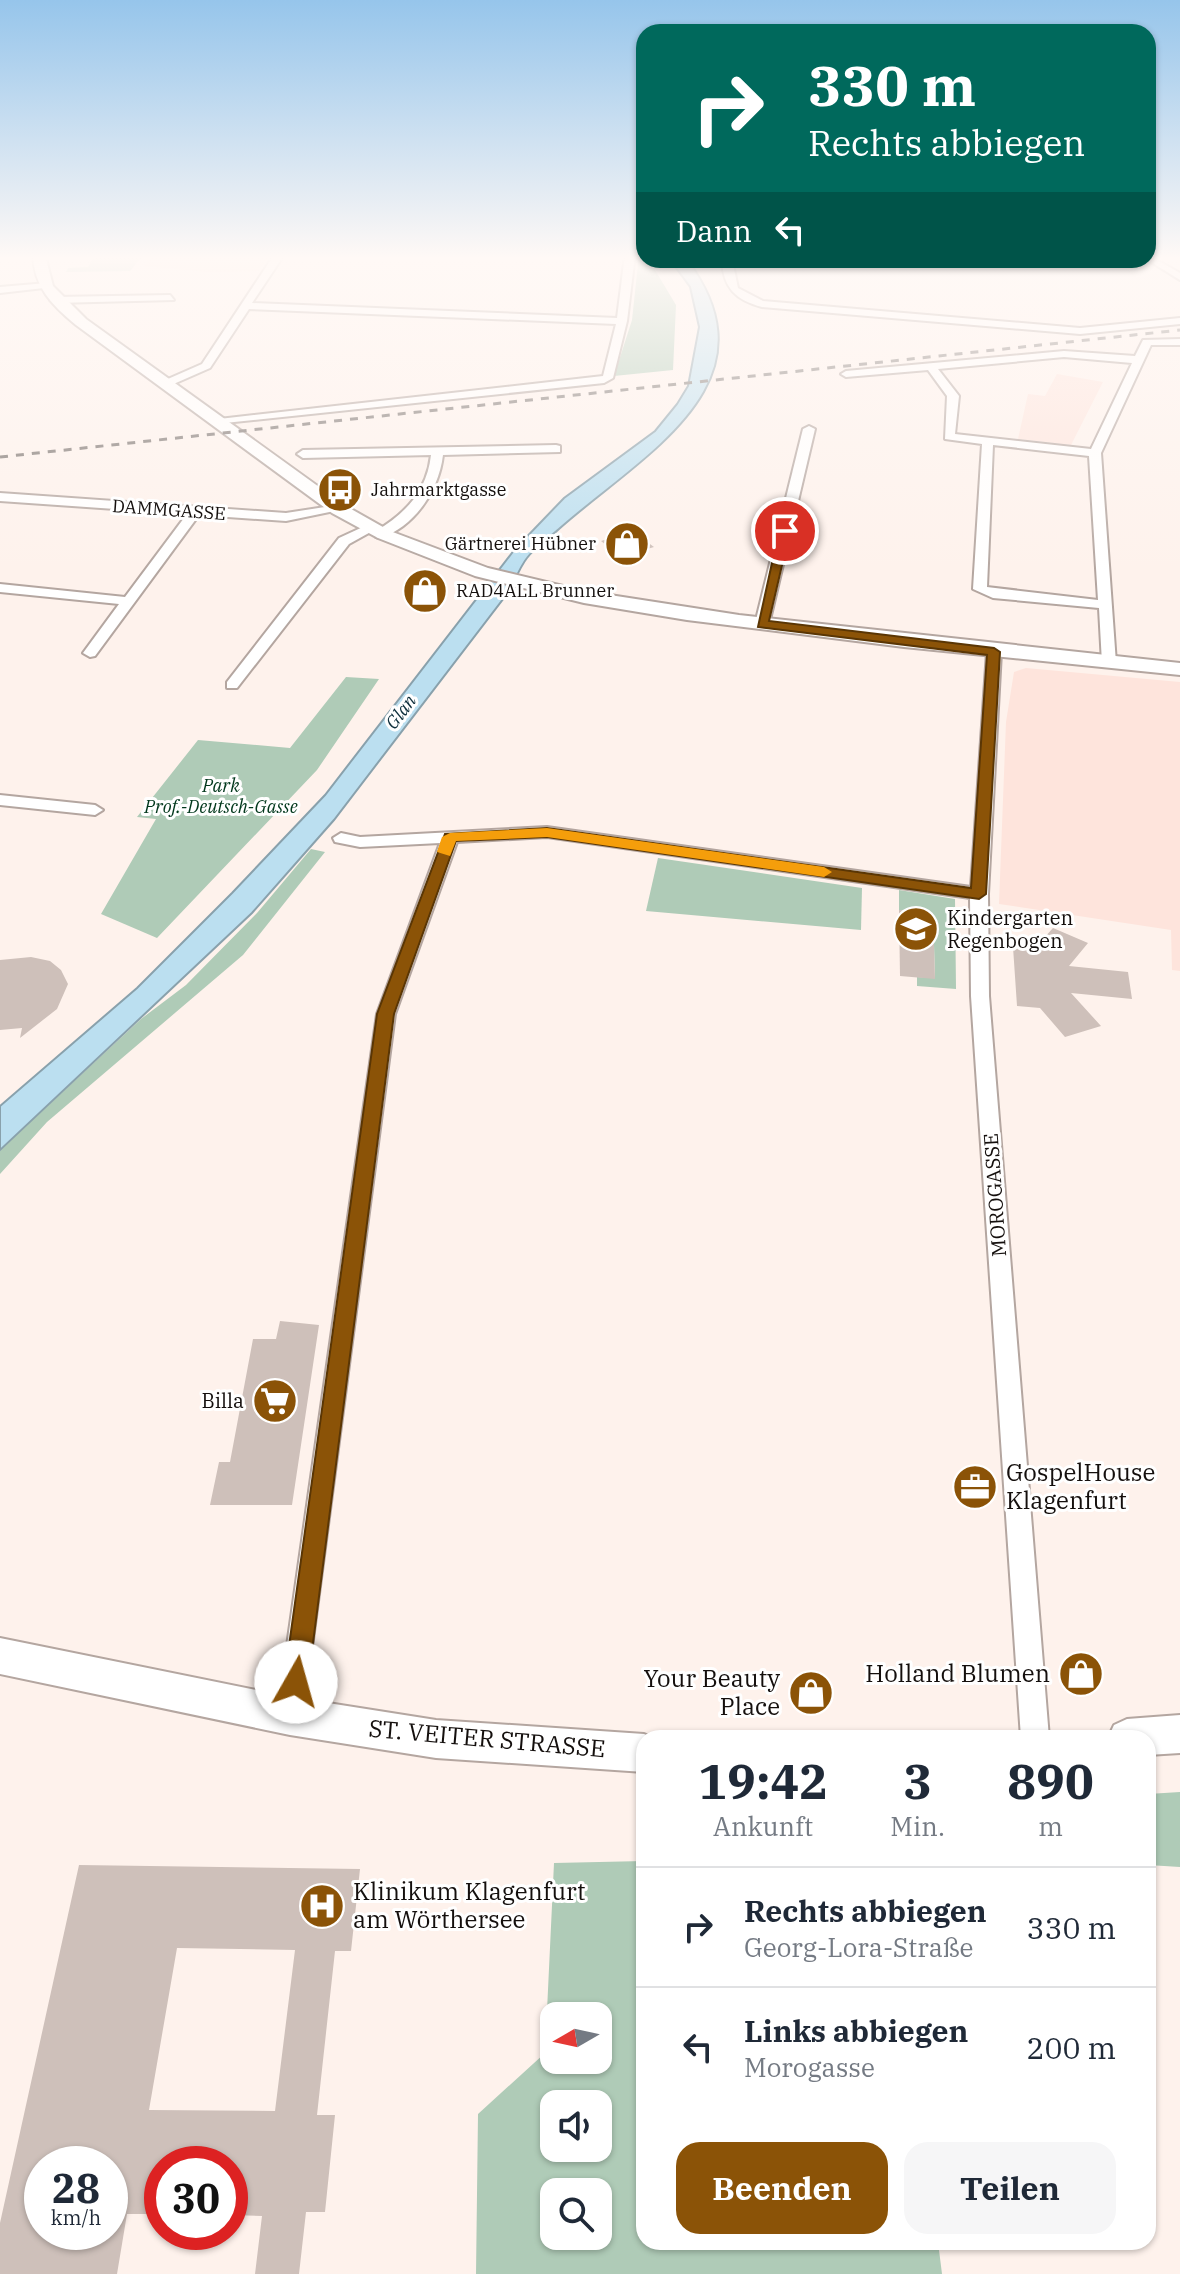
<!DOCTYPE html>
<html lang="de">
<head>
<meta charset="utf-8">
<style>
  :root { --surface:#fff; --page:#f6f6f7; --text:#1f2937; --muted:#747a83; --line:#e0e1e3; --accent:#8b5307 }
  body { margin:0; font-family:"IBM Plex Serif",serif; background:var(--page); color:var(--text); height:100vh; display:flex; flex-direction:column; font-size:30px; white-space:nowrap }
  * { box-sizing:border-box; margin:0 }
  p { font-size:26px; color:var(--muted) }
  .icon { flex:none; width:44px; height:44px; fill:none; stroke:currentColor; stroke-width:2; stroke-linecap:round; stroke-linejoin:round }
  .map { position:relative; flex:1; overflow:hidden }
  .side { position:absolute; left:636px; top:1730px; width:520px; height:520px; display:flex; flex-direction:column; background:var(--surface); border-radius:24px; box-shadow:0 2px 6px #0004 }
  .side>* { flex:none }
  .top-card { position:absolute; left:636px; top:24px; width:520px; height:244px; border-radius:24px; box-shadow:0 2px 6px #0004; background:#00695c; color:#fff; overflow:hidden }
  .needle { width:52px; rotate:261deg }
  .buttons { position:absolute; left:540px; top:2002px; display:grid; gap:16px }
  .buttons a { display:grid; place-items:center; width:72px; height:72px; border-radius:16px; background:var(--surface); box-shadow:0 2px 6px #0004; font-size:40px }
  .speed { position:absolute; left:24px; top:2146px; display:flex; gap:16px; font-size:40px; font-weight:700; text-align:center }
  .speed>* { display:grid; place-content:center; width:104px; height:104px; border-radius:50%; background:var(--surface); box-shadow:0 2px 6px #0004; line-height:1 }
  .speed small { font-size:20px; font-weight:400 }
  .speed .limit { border:12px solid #d22; background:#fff; color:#111 }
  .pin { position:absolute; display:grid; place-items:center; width:68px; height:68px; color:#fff; margin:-34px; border:4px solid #fff; border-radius:50%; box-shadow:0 2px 8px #0007 }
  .me { position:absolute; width:88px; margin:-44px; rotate:7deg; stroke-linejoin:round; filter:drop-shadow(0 0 6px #0008) }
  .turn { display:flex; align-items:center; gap:28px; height:168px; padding:0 40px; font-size:36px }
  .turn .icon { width:104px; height:104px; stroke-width:2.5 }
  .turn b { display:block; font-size:56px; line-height:68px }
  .then { display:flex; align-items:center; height:76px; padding:0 40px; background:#0003; gap:16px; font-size:30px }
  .eta { display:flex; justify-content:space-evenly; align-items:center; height:136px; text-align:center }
  .eta b { font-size:48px; font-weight:800; line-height:56px }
  .action { display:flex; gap:16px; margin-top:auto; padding:16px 40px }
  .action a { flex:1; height:92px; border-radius:24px; background:var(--accent); color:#fff; font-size:32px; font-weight:800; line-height:92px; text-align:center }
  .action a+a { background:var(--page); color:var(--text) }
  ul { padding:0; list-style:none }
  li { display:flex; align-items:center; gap:24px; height:120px; padding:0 40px; border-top:2px solid var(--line) }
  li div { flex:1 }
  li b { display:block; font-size:30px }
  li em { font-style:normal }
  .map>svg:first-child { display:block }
</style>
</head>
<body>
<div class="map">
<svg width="1180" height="2274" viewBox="0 0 1180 2274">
  <rect width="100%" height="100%" fill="#fef2ec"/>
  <g fill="#fee4dc">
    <path d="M1057 374 1103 382 1071 445 1018 439 1028 394 1045 396Z"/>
    <path d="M1026 668 1180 682V971L1172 970 1171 930 999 904 1006 722 1014 672Z"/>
  </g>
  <path fill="#fce6d9" d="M153 255H269L259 271 208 272 144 266Z"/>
  <g fill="#afcbb7" fill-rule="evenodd">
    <path d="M110 255H143L130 271 66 272 68 268 88 267 94 257Z"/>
    <path d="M639 255 649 260 676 305 673 370 614 376 632 320Z"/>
    <path d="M346 677 379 679 317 770 157 938 101 914 156 819 137 817 198 740 290 748Z"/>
    <path d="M311 849 325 852 243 955 47 1122 0 1174V1150L141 1019 186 985 257 913Z"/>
    <path d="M658 858 862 888 861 930 646 911Z"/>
    <path d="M899 890 955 899 956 989 917 986V977L935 978 933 913 899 910Z"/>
    <path d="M1180 1792V1867L1148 1865V1794Z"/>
    <path d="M644 1861V2242H938L942 2274H476L478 2114 545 2053 554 1863ZM598 2016V2060H554V2016ZM598 2104V2148H554V2104ZM598 2192V2236H554V2192Z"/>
  </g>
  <path fill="#bbdff0" stroke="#89a1ac" stroke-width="2" d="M670 260H688C781 385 641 456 559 529 549 538 535 547 527 558 520 567 515 580 510 590L334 820 252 913 0 1150V1106L137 988 232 893 325 795 515 549 564 498 655 431 677 404 688 386 699 327 690 287Z"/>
  <g fill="#cec0ba" fill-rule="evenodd">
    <path d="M623 534 639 536 654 547 631 554 615 552 601 541Z"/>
    <path d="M899 910 933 913 935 979 900 976Z"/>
    <path d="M1053 928 1088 943 1069 966 1128 972 1132 999 1071 993 1101 1026 1065 1037 1040 1008 1017 1006 1013 947 1034 949Z"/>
    <path d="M31 957 50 961 61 970 68 984 57 1009 20 1038 22 1028 0 1030V960Z"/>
    <path d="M280 1321 319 1325 292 1505H210L219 1462H230L253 1339H276Z"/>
    <path d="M79 1865 360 1869 351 1951H335L317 2115H335L325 2212H306L299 2274H255L262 2216 230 2215V2164H162V2214H127L117 2274H0V2223ZM177 1948 295 1950 275 2111 149 2110ZM42 2164H110V2232H42Z"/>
  </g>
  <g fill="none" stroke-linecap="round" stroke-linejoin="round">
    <g stroke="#b4a6a0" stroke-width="4">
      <g id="minor">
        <path d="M274 255H284L252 303 617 318 625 255H635L627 321 613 378 604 383 215 424 213 422 219 419 603 376 616 324 249 309 210 368 169 386H161V382L202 364Z"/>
        <path d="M1148 255 1180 273V280L1148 260Z"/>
        <path d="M722 260H732L738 288 763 301 1080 328 1180 318V324L1080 334 762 307C736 300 723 288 722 260Z"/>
        <path d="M47 283 44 288 0 293V287Z"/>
        <path d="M170 295 174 300 55 303 50 300 55 297Z"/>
        <path d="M1180 339V345H1151L1101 453 1116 663 1109 667 1102 663 1099 608 993 598 973 589 982 444 945 439 947 396 928 370 846 377 841 374 846 371 1064 351 1135 356 1143 340ZM1064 357 1132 363 1091 449 955 434 959 396 938 369ZM993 445 1089 456 1098 600 987 587Z"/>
        <path d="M809 426 815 429 769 624 762 628 755 624 803 429Z"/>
        <path d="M556 445 560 446V452L443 455C439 490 415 526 381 538L376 537V531C406 513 427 491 431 455L303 458 297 454 303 450Z"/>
        <path d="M0 493 286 513 338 505 344 509 286 521 199 515 95 656 90 657 83 653 119 604 0 592V584L125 597 187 514 0 501Z"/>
        <path d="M365 526 376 529 349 544 237 688H227V682L339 538Z"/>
        <path d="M994 648 1001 652 988 894 989 996 1049 1738H1021L971 996 970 898 547 837 457 842 395 1014 303 1716 300 1726 290 1729 280 1726 277 1716 377 1014 440 843 360 847 335 842 333 838 341 833 360 837 547 827 971 887 987 652Z"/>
        <path d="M0 795 95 805 103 810 95 815 0 805Z"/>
      </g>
    </g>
    <g stroke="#b4a6a0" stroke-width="4">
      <g id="secondary">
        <path d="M33 255H45L53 286 86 319 344 505 390 531 488 568 584 591 739 615 1180 663V675L904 647 687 620 584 603 475 576 378 538 332 513 76 325C52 305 34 287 33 255Z"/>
        <path d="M0 1638 290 1697 436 1720 644 1734 654 1738H644V1772L436 1758 290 1735 0 1674Z"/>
        <path d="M1180 1715V1753L1148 1755V1738H1108L1114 1725 1127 1719Z"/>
      </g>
    </g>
    <use href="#minor" fill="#fff" fill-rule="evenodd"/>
    <use href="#secondary" fill="#fff" fill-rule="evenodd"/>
    <path stroke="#7b736f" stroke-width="3" stroke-dasharray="8 8" stroke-linecap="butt" d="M0 457 1180 330"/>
  </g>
  <linearGradient id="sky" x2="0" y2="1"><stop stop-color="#96c5eb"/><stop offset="0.45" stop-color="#fff9f6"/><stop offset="1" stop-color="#fff9f6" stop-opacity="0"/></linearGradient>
  <rect width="1180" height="573" fill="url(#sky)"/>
  <path fill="#8b5307" stroke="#5a3605" stroke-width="2" d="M785 528 790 531 769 621 994 648 1000 652 986 894 979 899 547 837 456 841 394 1014 308 1682 304 1691 296 1694 287 1691 284 1682 377 1014 445 834 547 828 971 888 987 655 758 627 779 531Z"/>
  <path fill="#f59e0b" d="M547 828 824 867 832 872 824 877 547 837 456 841 450 856 437 852 442 837 450 833Z"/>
  <defs>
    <g id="bus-disc" transform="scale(2.3)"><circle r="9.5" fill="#8b5307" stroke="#fff"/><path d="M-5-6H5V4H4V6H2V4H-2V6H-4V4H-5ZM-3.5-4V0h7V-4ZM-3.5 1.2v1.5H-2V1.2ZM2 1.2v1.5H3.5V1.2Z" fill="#fff"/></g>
    <g id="shop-disc" transform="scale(2.3)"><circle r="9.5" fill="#8b5307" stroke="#fff"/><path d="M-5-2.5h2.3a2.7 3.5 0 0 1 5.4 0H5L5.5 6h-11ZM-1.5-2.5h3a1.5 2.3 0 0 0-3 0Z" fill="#fff"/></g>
    <g id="school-disc" transform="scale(2.3)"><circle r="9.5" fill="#8b5307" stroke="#fff"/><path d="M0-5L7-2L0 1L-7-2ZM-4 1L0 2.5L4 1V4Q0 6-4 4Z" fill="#fff"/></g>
    <g id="supermarket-disc" transform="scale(2.3)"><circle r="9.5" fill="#8b5307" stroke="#fff"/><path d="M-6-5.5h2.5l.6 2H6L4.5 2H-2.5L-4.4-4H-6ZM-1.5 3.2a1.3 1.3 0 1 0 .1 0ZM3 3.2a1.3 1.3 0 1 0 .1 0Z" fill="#fff"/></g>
    <g id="office-disc" transform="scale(2.3)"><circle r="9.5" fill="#8b5307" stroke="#fff"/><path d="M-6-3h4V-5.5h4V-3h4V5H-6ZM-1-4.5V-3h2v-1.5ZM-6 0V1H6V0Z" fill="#fff"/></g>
    <g id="hospital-disc" transform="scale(2.3)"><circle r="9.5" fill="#8b5307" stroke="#fff"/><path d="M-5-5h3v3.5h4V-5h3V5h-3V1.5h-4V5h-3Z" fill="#fff"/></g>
  </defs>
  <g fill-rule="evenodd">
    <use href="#bus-disc" x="340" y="490"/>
    <use href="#shop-disc" x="627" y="544"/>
    <use href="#shop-disc" x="425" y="591"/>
    <use href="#school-disc" x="916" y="929"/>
    <use href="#supermarket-disc" x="275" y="1401"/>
    <use href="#office-disc" x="975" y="1487"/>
    <use href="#shop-disc" x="1081" y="1674"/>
    <use href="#shop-disc" x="811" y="1693"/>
    <use href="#hospital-disc" x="322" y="1906"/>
  </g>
  <g text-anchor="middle" stroke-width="6" stroke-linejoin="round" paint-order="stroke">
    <g font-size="18" fill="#140f0d" stroke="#fff" text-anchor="start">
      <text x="371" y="496">Jahrmarktgasse</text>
      <text x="596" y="550" text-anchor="end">Gärtnerei Hübner</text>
      <text x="456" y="597">RAD4ALL Brunner</text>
    </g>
    <g font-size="18" fill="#140f0d" stroke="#fff">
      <text transform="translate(169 510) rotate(4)" y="6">DAMMGASSE</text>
    </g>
    <g font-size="18" font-style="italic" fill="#0d2e3b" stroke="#fff">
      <text transform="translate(401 712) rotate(-53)" y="6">Glan</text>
    </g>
    <g font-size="18" font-style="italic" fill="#00371b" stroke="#fff">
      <text x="221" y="792">Park<tspan x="221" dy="21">Prof.-Deutsch-Gasse</tspan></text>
    </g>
    <g font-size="20" fill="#140f0d" stroke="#fff" text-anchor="start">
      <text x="947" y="925">Kindergarten<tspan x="947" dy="23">Regenbogen</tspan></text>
      <text x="244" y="1408" text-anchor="end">Billa</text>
    </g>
    <g font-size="20" fill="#140f0d" stroke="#fff">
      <text transform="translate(995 1195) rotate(-94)" y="7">MOROGASSE</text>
    </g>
    <g font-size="24" fill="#140f0d" stroke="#fff" text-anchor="start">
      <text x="1006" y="1481">GospelHouse<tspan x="1006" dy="28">Klagenfurt</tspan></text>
      <text x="1050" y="1682" text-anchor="end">Holland Blumen</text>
      <text x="780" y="1687" text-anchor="end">Your Beauty<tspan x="780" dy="28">Place</tspan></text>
      <text x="353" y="1900">Klinikum Klagenfurt<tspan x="353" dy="28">am Wörthersee</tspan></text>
    </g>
    <g font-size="24" fill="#140f0d" stroke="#fff">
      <text transform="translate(487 1739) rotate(5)" y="8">ST. VEITER STRASSE</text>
    </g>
  </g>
</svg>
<div class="buttons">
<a><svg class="needle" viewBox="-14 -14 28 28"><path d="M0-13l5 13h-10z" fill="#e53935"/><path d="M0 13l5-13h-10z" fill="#747a83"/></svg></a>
<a><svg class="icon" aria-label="sound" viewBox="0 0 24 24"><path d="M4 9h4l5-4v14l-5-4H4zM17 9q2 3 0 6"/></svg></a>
<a><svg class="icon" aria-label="search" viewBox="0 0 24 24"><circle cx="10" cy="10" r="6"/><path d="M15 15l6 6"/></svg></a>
</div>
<div class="speed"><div>28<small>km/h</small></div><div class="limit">30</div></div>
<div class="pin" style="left:785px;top:531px;background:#d93025"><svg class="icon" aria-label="arrive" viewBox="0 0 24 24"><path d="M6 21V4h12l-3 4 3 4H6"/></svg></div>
<svg class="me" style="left:296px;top:1682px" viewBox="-20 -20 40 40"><circle r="19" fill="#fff"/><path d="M0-13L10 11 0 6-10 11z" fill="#8b5307"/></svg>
<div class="top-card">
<div class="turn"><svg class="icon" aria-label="right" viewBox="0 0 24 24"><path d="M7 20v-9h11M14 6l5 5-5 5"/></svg><div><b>330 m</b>Rechts abbiegen</div></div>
<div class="then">Dann<svg class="icon" aria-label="left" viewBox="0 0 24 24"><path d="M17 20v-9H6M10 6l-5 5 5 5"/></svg></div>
</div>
<section class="side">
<div class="eta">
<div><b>19:42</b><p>Ankunft</p></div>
<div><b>3</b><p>Min.</p></div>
<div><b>890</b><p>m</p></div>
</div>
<ul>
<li><svg class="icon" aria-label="right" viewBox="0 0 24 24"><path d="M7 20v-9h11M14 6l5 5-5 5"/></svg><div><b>Rechts abbiegen</b><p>Georg-Lora-Straße</p></div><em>330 m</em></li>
<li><svg class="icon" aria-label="left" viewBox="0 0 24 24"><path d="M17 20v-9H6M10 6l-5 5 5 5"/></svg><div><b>Links abbiegen</b><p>Morogasse</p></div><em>200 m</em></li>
</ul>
<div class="action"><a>Beenden</a><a>Teilen</a></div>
</section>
</div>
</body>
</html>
